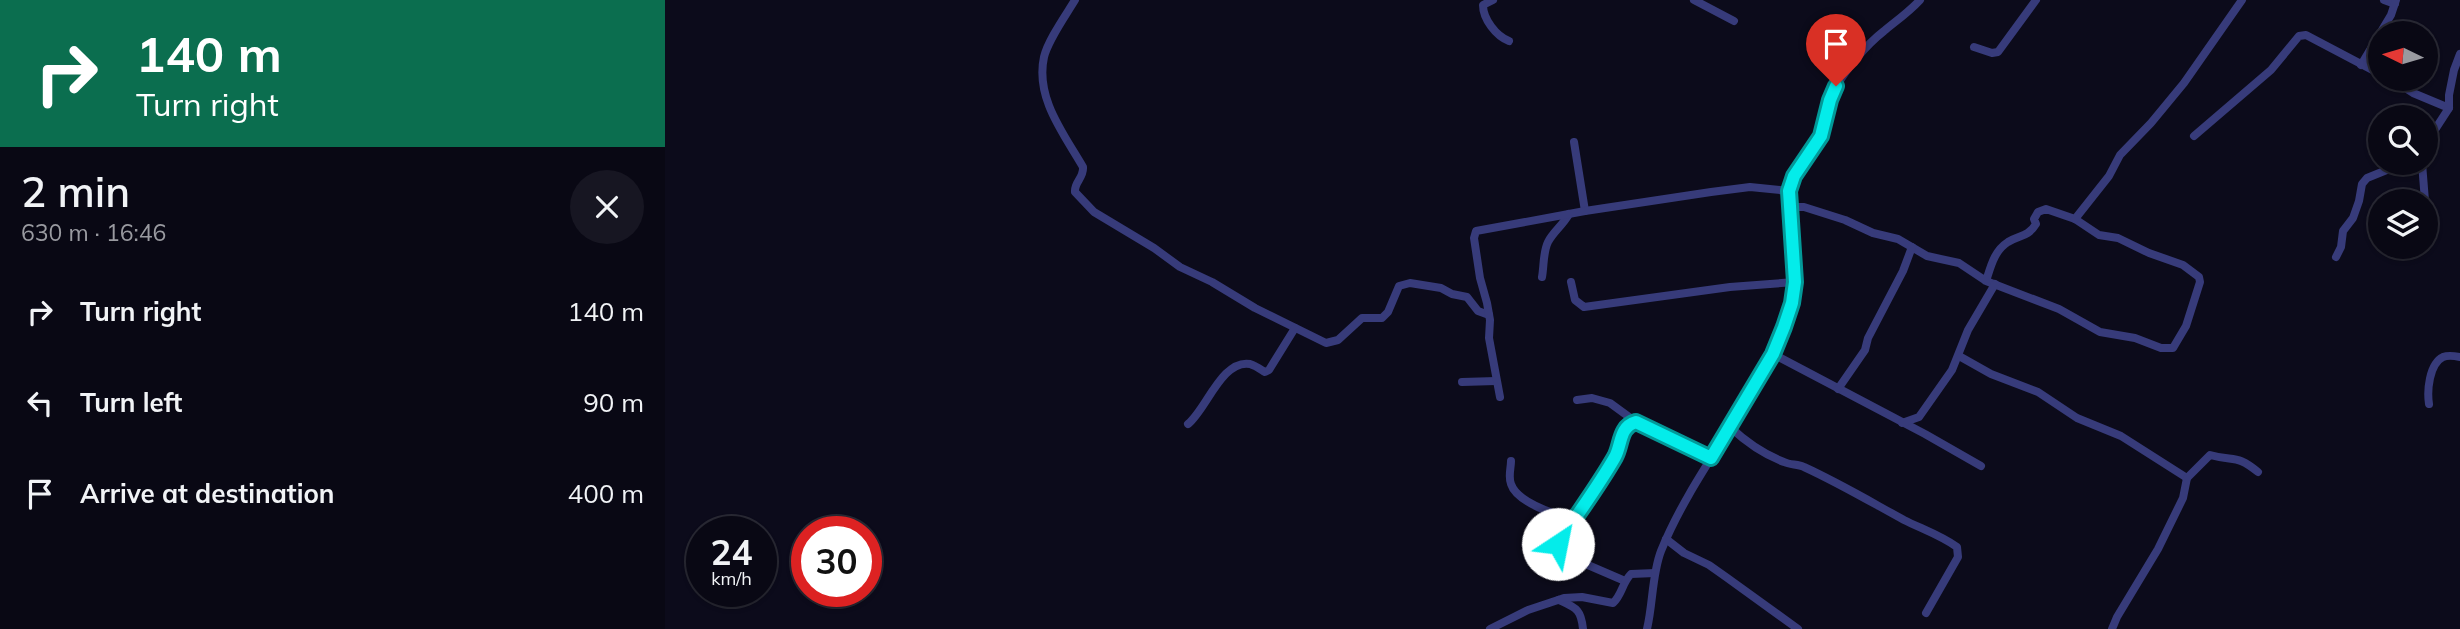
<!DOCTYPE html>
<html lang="en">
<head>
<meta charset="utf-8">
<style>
  :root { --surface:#090814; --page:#171622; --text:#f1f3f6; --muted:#999aa0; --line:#292934 }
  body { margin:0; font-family:Mulish,sans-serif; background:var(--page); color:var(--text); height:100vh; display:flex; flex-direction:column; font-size:26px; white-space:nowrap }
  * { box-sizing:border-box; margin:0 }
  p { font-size:23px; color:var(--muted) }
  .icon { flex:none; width:38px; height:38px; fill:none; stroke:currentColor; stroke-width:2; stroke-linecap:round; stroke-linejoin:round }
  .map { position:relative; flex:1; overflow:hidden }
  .side { display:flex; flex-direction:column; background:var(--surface); width:665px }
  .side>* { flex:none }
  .guide { background:#0b6e4f; color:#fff; overflow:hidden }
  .needle { width:46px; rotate:275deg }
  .buttons { position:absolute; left:1703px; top:21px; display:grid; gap:14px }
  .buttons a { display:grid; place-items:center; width:70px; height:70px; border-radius:50%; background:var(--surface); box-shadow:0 2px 5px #0004,0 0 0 2px var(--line); font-size:35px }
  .speed { position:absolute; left:21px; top:516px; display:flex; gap:14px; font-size:35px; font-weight:700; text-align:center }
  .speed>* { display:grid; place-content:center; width:91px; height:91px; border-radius:50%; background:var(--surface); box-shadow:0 2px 5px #0004,0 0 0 2px var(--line); line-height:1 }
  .speed small { font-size:18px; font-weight:400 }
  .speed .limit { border:10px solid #d22; background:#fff; color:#111 }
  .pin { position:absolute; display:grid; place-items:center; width:60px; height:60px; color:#fff; margin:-72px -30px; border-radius:50% 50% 50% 0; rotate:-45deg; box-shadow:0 0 7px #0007 }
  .pin .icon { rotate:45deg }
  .me { position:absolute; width:77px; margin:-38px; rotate:34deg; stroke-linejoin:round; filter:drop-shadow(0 0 5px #0008) }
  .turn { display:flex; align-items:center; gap:24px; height:147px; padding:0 21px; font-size:32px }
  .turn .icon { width:91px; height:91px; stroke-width:2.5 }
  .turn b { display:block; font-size:49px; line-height:60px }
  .round { display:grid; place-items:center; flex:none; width:74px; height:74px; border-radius:37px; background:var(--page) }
  .summary { display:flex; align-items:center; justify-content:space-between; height:119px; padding:0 21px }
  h1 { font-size:42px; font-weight:600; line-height:52px }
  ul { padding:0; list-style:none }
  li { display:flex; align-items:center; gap:21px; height:91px; padding:0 21px }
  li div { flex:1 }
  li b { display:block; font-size:26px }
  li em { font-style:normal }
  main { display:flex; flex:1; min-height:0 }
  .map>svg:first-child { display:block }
</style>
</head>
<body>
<main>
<section class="side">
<div class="guide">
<div class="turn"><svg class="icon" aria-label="right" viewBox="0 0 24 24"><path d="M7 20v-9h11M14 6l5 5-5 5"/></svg><div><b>140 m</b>Turn right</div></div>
</div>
<div class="summary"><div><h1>2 min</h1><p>630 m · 16:46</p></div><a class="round"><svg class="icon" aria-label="close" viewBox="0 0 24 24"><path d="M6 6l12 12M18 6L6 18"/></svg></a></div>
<ul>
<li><svg class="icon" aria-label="right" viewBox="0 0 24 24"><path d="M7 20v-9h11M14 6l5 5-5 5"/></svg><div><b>Turn right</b></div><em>140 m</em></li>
<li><svg class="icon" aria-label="left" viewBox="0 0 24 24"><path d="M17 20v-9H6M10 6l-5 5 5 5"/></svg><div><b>Turn left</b></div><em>90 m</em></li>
<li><svg class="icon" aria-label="arrive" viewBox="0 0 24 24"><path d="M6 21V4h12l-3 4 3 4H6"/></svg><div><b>Arrive at destination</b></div><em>400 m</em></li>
</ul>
</section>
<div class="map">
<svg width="1795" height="629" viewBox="0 0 1795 629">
  <rect width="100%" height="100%" fill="#0c0b1b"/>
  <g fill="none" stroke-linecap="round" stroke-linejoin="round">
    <g stroke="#373b7a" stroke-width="8">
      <path d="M410 0C401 15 383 40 379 57 370 98 399 134 418 167 419 178 409 182 410 192L429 212 489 248 515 267 547 282 590 308 661 343 673 340 697 318H717L723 312 734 286 745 283 776 288 787 294 802 297 813 311 824 315"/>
      <path d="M828 0 818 5C818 19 831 36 844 41"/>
      <path d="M1029 0 1069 21"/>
      <path d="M1719 0 1730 4"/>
      <path d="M1309 47 1327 53 1333 52 1371 0"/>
      <path d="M1696 65 1726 15 1731 0"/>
      <path d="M1726 79 1748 93 1784 108"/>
      <path d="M1529 136 1606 70 1634 36 1641 35 1715 74"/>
      <path d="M909 142 920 211"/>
      <path d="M1760 145 1784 108V95L1789 70 1795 54"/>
      <path d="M1757 163 1760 201"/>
      <path d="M1124 207H1139L1180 220 1208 233 1233 239 1262 256 1294 263 1321 281 1394 309 1435 332 1470 338 1496 348H1508L1521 326 1535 282 1534 277 1518 265 1484 253 1453 238 1434 235 1410 219 1381 209 1373 212 1369 219 1371 224C1363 237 1355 235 1343 242 1329 251 1326 266 1321 281"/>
      <path d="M1410 219 1444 176 1455 155 1486 123 1519 83 1577 0"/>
      <path d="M1748 251 1752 247"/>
      <path d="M1671 257 1676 247 1678 231 1688 218 1694 201 1697 184 1702 178 1739 163"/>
      <path d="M877 277C879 266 878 252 883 242 888 232 898 225 904 214"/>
      <path d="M906 282 910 300 919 307 1065 287 1130 282"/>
      <path d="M1108 354 1260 434 1316 466"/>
      <path d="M1294 356 1326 374 1373 392 1412 418 1456 436 1522 478"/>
      <path d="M797 382 831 381"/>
      <path d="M1173 389 1200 350 1203 338 1238 271 1247 247"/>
      <path d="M835 397 824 338 825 320 822 303 815 278 809 238 811 231 920 211 1046 192 1085 187 1124 191"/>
      <path d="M912 400 927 398 945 403 971 422 1046 458"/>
      <path d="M1764 404C1762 391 1764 364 1778 357 1783 355 1790 356 1795 357"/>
      <path d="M1237 423 1254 417 1287 370 1303 330 1330 284"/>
      <path d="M523 424C541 410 557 359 585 364 591 366 595 369 600 372L604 370 630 328"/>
      <path d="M1065 427C1081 442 1098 454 1119 462 1125 465 1133 464 1139 467 1174 483 1206 502 1239 520 1257 529 1275 535 1292 547L1293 557 1261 613"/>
      <path d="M846 461C846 468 843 477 846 484 852 503 892 515 909 520"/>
      <path d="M1001 539 1019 553 1044 565 1061 577 1133 629"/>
      <path d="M960 581 902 556 894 549 893 544 894 539 909 520 951 455 959 430 971 422"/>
      <path d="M894 600C911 608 916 609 918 629"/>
      <path d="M825 629 863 610 899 598 917 597 948 603C957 595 957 583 966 574L990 573"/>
      <path d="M982 629C988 604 987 574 996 551 1028 472 1088 407 1119 328 1140 275 1119 242 1124 192 1126 171 1145 154 1156 138 1164 124 1161 105 1171 87 1182 68 1201 45 1219 31 1231 21 1244 12 1255 0"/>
      <path d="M1447 629 1452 617 1493 549 1518 498 1522 478 1545 455C1570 462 1571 454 1593 472"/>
    </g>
  </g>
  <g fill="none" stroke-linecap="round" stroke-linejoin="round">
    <g stroke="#039998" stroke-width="18">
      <path id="route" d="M893 544C896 534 905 526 911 517 924 498 938 478 950 457 957 444 954 427 971 422L1046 458 1108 354 1119 327 1127 303 1130 282 1124 191 1129 176 1156 136 1165 100 1171 86"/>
    </g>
    <use href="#route" stroke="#04ecea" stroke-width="12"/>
  </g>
</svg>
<div class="buttons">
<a><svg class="needle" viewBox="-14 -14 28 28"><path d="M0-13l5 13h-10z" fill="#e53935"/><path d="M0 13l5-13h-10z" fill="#999aa0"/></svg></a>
<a><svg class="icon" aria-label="search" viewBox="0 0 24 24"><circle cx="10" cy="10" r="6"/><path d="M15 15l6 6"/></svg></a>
<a><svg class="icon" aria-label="layers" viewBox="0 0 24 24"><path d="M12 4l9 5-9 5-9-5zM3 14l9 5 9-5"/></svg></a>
</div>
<div class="speed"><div>24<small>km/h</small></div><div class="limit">30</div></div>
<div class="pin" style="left:1171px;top:86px;background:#d93025"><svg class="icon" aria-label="arrive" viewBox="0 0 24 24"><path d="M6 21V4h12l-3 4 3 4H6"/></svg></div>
<svg class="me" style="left:893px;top:544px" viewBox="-20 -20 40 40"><circle r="19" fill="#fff"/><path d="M0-13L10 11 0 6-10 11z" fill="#04ecea"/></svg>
</div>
</main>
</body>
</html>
